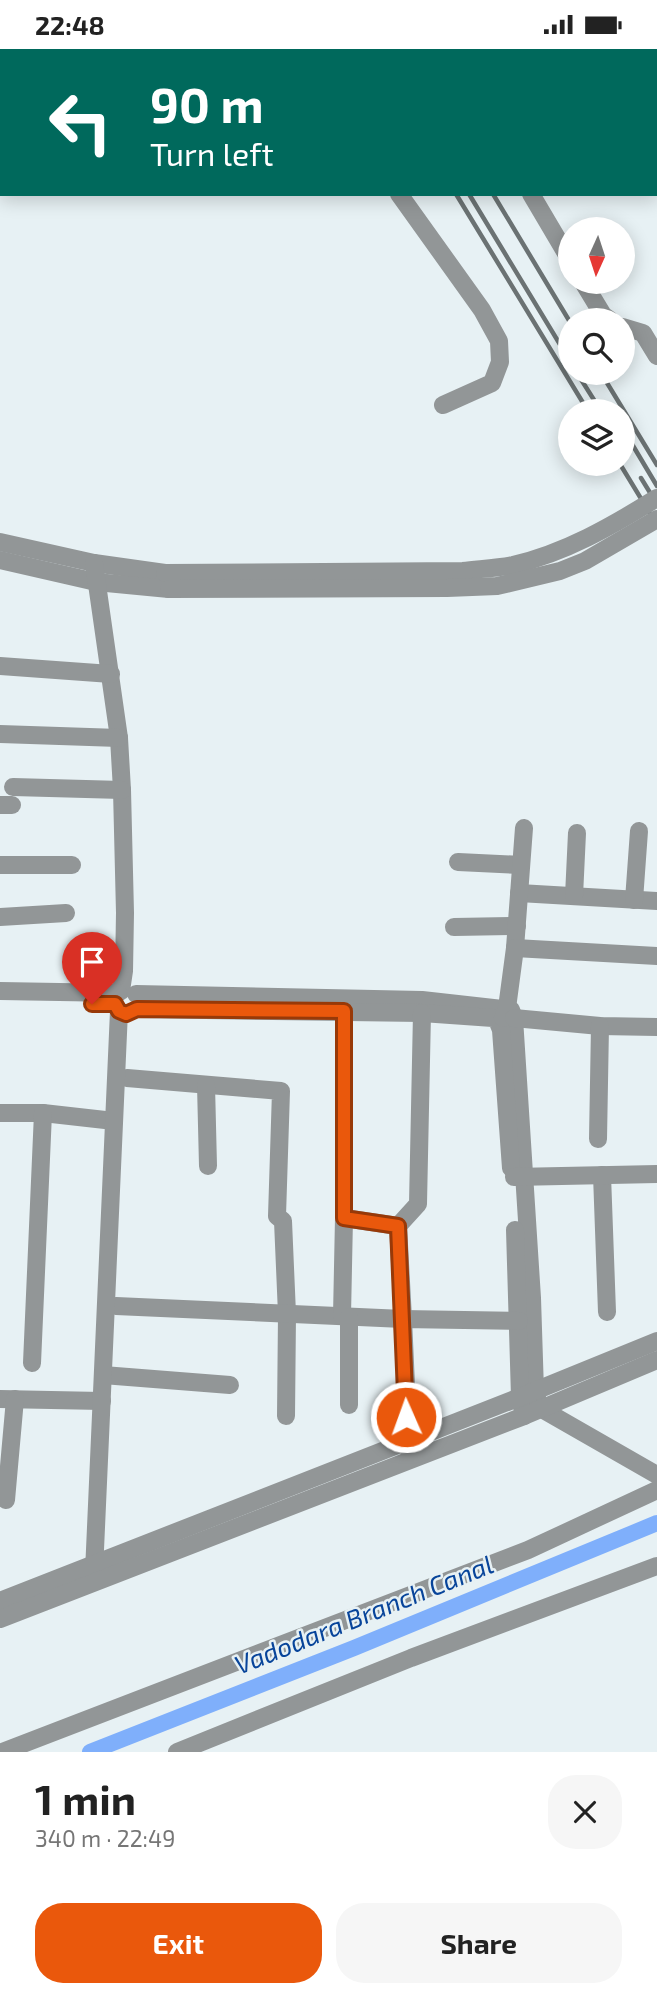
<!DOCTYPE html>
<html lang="en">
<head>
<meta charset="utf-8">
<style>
  :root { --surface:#fff; --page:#f6f6f6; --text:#222; --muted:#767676; --accent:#ea580c }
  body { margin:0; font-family:"Exo 2",sans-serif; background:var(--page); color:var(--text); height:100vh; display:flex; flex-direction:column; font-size:26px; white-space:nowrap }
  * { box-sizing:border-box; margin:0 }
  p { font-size:23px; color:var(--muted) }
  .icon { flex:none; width:38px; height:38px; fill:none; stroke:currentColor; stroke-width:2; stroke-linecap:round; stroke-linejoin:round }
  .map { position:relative; height:1703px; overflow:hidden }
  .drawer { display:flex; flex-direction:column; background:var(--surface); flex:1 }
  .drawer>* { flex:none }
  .top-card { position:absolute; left:0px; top:0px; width:658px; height:147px; box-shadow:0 4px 18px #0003; background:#00695c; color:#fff; overflow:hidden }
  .needle { width:46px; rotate:183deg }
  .controls { position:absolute; left:558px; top:168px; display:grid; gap:14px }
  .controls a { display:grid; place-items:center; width:77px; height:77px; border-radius:50%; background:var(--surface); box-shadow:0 4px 18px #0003; font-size:35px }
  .pin { position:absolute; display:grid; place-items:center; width:60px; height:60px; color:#fff; margin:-72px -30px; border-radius:50% 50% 50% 0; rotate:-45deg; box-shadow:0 0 7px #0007 }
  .pin .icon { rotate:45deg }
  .me { position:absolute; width:77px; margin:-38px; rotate:358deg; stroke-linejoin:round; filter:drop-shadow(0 0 5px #0008) }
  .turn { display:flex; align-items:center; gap:24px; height:147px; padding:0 35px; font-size:32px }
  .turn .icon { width:91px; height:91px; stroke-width:2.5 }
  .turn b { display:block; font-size:49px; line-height:60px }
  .round { display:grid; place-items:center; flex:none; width:74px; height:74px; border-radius:28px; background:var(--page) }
  .headline { display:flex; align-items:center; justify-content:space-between; height:119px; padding:0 35px }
  h1 { font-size:42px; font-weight:700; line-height:52px }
  .cta { display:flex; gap:14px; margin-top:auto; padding:14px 35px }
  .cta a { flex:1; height:80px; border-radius:28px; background:var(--accent); color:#fff; font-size:28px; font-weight:700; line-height:80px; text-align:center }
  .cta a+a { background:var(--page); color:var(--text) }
  .status { display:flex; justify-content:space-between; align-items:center; height:49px; padding:0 35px; background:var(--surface); direction:ltr }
  .status svg { height:19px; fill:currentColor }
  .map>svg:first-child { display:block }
</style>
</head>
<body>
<div class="status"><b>22:48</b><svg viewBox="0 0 49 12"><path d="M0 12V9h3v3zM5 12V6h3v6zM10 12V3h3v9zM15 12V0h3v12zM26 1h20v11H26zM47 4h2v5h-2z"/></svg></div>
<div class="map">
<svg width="657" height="1703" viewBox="0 0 657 1703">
  <rect width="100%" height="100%" fill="#e7f1f4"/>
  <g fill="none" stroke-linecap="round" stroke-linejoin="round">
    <path stroke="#7faffb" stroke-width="16" d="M90 1703 354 1599 657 1474"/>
    <g stroke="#929697" stroke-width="18">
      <path d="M285 0 286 2"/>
      <path d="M439 0 440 2"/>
      <path d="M656 44H657"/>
      <path d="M399 145 482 261 499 292 500 313 492 334 443 356"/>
      <path d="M531 145 570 211"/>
      <path d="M583 233 603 266 610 271"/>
      <path d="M623 278 643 284 657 307"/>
      <path d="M0 493 94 514 165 524"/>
      <path d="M0 511 96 533 169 540"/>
      <path d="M94 514 119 689 122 741 125 864 124 922 121 942"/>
      <path d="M0 617 111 625"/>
      <path d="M0 685 119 689"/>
      <path d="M13 738 122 741"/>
      <path d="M0 756H12"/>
      <path d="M458 813 521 816"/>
      <path d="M0 816H72"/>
      <path d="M519 844 657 852"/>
      <path d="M574 847 577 784"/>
      <path d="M634 851 639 782"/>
      <path d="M0 868 66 864"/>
      <path d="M454 878 517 877"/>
      <path d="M515 899 524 779"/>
      <path d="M0 942 118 944"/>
      <path d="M136 945 422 951 511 961 514 969 532 1249 535 1342 540 1359 657 1426"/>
      <path d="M137 960 422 964 493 969 497 971 501 981 511 1119"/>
      <path d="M503 969 507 959 515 899 657 907"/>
      <path d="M514 969 600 977 657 978"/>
      <path d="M127 1029 281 1042 277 1167 283 1172 287 1265 286 1367"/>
      <path d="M206 1036 208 1117"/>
      <path d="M0 1064H43L114 1072"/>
      <path d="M598 1090 600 977"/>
      <path d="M602 1126 607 1263"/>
      <path d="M514 1128 657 1125"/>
      <path d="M398 1177 418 1155 422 964"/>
      <path d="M515 1181 520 1348 524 1367"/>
      <path d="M116 1257 403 1270 398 1177 344 1169V962"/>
      <path d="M342 1267 344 1169"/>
      <path d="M32 1314 43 1064"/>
      <path d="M103 1326 230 1336"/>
      <path d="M0 1350 102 1352"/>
      <path d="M349 1356V1268"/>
      <path d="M409 1402 403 1270 519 1272"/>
      <path d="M6 1451 15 1350"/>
      <path d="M94 1523 119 962"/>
      <path d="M0 1552 520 1348 657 1292"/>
      <path d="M0 1570 524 1367 657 1311"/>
      <path d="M2 1703 528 1501 657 1441"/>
      <path d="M177 1703 411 1609 657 1517"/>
    </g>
    <g stroke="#6b7273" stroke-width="4.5">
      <path d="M368 0 369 2"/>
      <path d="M381 0 382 2"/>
      <path d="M393 0 394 2"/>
      <path d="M405 0 406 2"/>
      <path d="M456 145 588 362"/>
      <path d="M469 145 570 312"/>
      <path d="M493 145 570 273"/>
      <path d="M577 324 601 362"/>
      <path d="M601 324 657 416"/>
      <path d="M623 380 657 437"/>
      <path d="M620 415 657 476"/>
      <path d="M641 429 657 455"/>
    </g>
    <g stroke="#929697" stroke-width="18">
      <path d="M165 524 463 522C479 520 497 519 513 516 565 504 612 477 657 449"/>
      <path d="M169 540 447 539 497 537 560 522 585 512 657 470"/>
    </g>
  </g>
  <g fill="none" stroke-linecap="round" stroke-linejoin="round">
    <g stroke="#983908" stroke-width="18">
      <path id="route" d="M92 955H115L119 962 126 965 137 960 344 962V1169L398 1177 406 1368"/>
    </g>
    <use href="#route" stroke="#ea580c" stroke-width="12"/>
  </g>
  <g text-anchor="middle" stroke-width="5" stroke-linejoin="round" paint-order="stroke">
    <g font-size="26" font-style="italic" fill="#07449a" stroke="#e7f1f4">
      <text transform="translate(364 1566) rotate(-22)" y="9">Vadodara Branch Canal</text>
    </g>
  </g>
</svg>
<div class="controls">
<a><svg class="needle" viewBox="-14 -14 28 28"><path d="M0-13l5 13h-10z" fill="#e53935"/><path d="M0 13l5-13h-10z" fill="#767676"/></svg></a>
<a><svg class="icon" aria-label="search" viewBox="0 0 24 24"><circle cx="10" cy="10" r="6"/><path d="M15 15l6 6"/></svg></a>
<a><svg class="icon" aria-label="layers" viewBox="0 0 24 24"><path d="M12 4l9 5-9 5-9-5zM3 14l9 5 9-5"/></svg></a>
</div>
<div class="pin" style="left:92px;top:955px;background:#d93025"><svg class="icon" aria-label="arrive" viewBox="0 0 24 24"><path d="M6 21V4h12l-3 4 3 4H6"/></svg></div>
<svg class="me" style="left:406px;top:1368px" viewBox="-20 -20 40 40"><circle r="17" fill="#ea580c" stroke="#fff" stroke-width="3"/><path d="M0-11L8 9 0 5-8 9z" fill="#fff"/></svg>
<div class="top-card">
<div class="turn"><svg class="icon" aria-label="left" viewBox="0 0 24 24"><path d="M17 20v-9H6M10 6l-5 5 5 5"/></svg><div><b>90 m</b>Turn left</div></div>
</div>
</div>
<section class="drawer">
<div class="headline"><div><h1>1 min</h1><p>340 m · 22:49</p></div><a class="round"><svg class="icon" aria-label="close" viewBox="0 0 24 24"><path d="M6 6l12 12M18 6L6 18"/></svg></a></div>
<div class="cta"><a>Exit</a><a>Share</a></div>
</section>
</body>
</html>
